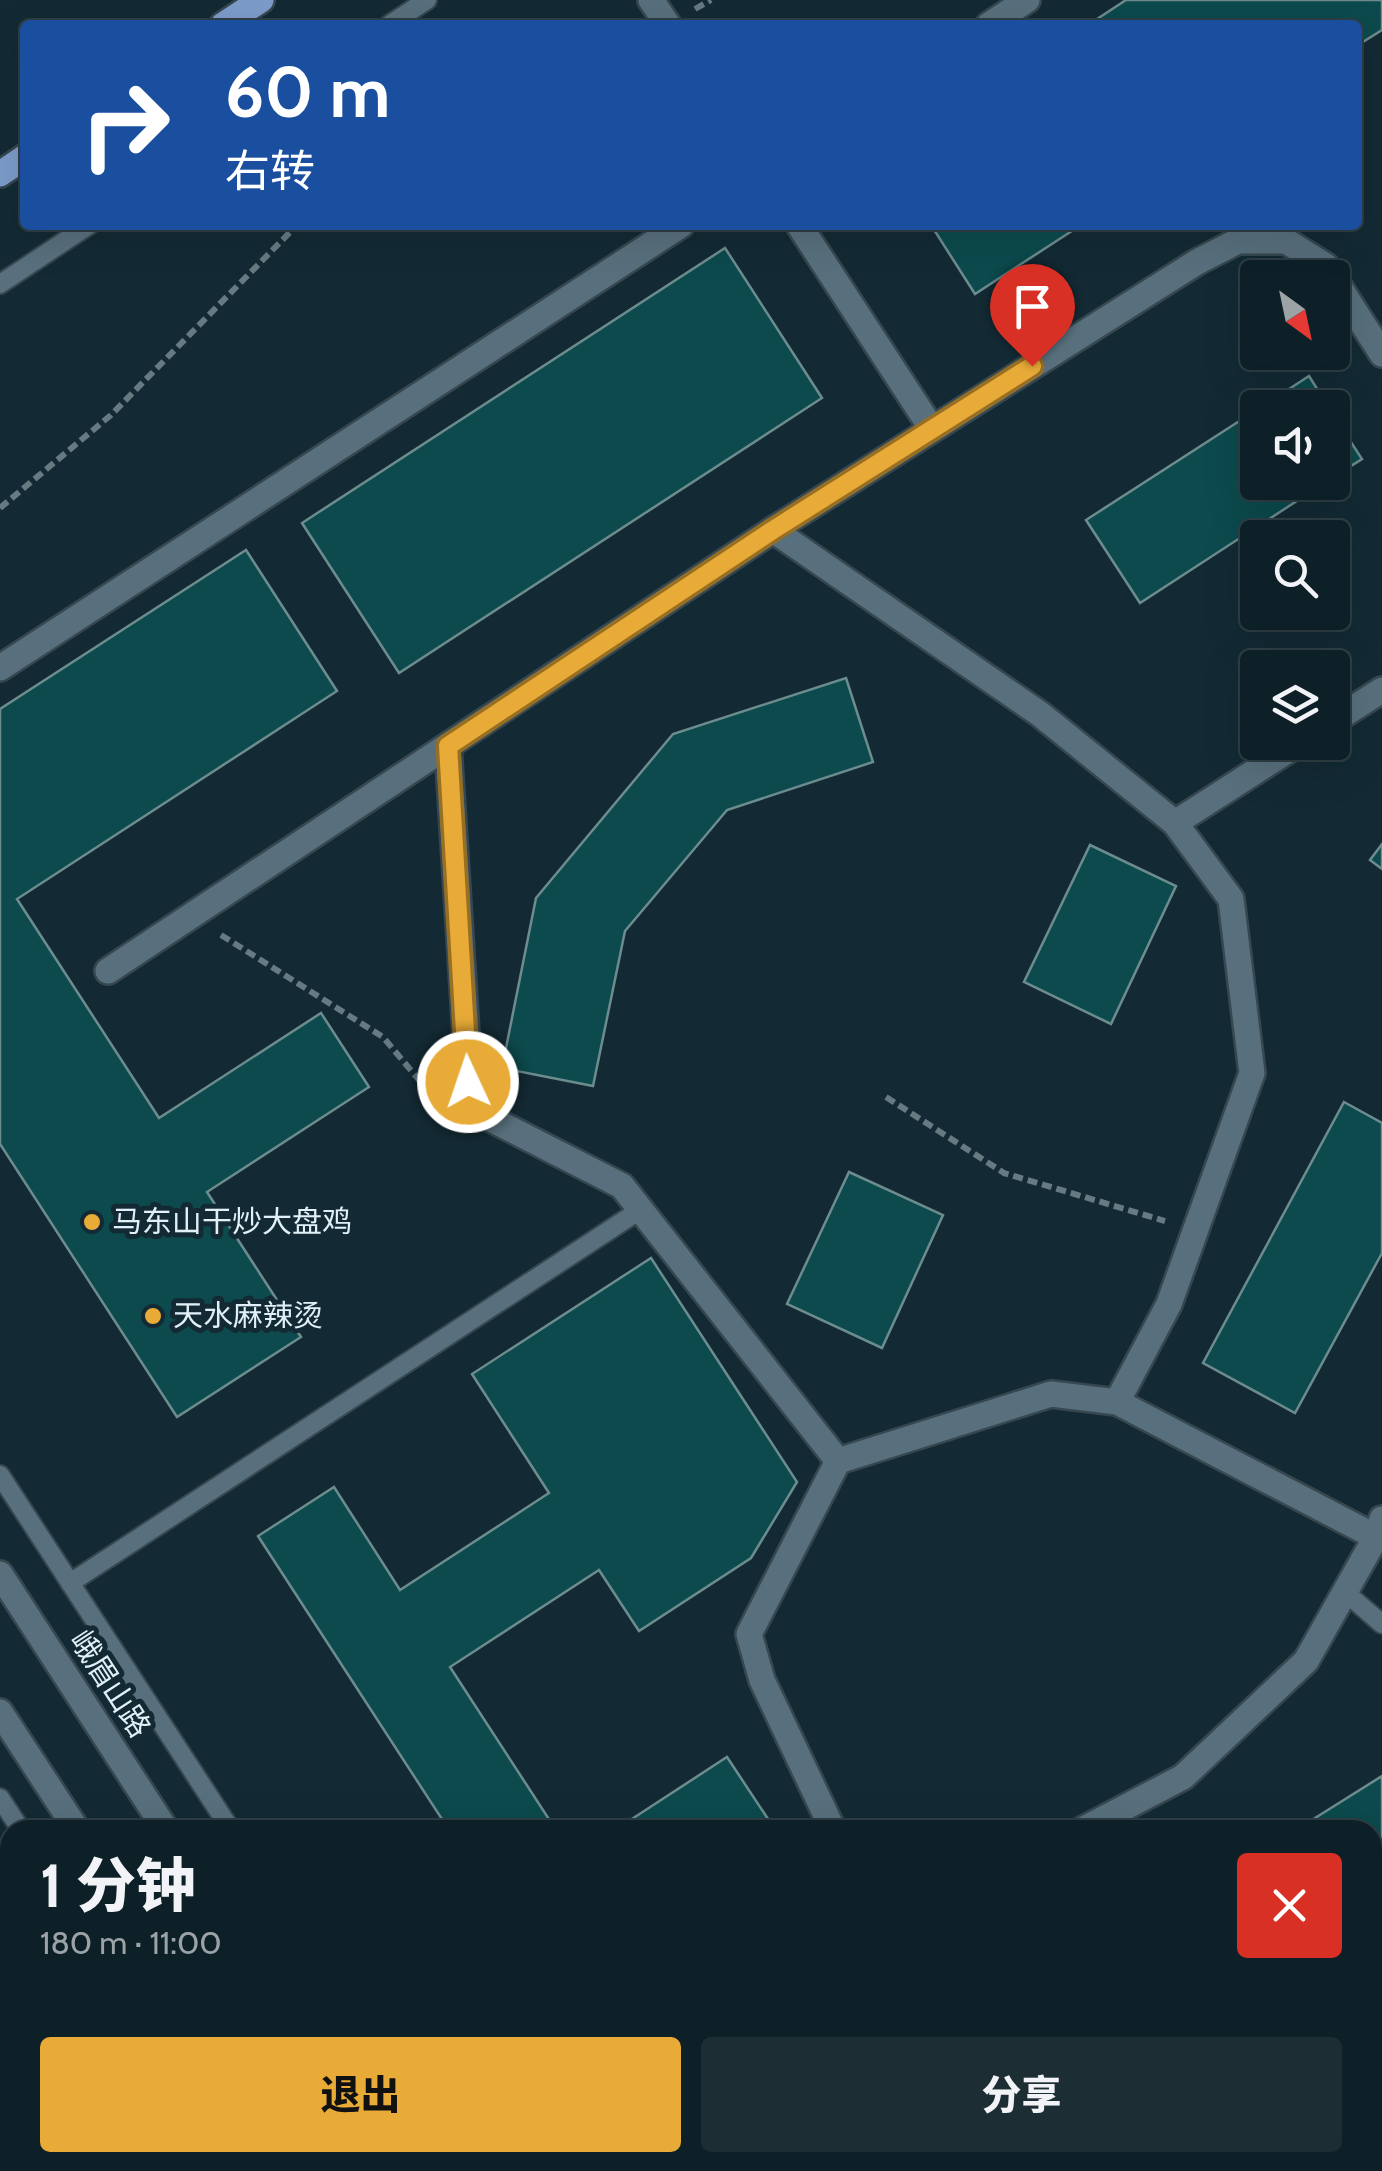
<!DOCTYPE html>
<html lang="zh">
<head>
<meta charset="utf-8">
<style>
  :root { --surface:#0e2027; --page:#1c2d33; --text:#f1f3f6; --muted:#9ba3a7; --line:#2e3e44; --accent:#e8ab37 }
  body { margin:0; font-family:Cabin,"Noto Sans SC",sans-serif; background:var(--page); color:var(--text); height:100vh; display:flex; flex-direction:column; font-size:38px; white-space:nowrap }
  * { box-sizing:border-box; margin:0 }
  p { font-size:32px; color:var(--muted) }
  .icon { flex:none; width:55px; height:55px; fill:none; stroke:currentColor; stroke-width:2; stroke-linecap:round; stroke-linejoin:round }
  .map { position:relative; flex:1; overflow:hidden }
  .panel { position:absolute; left:0px; top:1820px; width:1382px; height:352px; display:flex; flex-direction:column; background:var(--surface); border-radius:30px 30px 0 0; box-shadow:0 10px 40px #0002,0 0 0 2px var(--line) }
  .panel>* { flex:none }
  .hud { position:absolute; left:20px; top:20px; width:1342px; height:210px; border-radius:10px; box-shadow:0 10px 40px #0002,0 0 0 2px var(--line); background:#1a4fa0; color:#fff; overflow:hidden }
  .needle { width:65px; rotate:147deg }
  .buttons { position:absolute; left:1240px; top:260px; display:grid; gap:20px }
  .buttons a { display:grid; place-items:center; width:110px; height:110px; border-radius:10px; background:var(--surface); box-shadow:0 10px 40px #0002,0 0 0 2px var(--line); font-size:50px }
  .pin { position:absolute; display:grid; place-items:center; width:85px; height:85px; color:#fff; margin:-102px -42px; border-radius:50% 50% 50% 0; rotate:-45deg; box-shadow:0 0 10px #0007 }
  .pin .icon { rotate:45deg }
  .me { position:absolute; width:110px; margin:-55px; rotate:357deg; stroke-linejoin:round; filter:drop-shadow(0 0 8px #0008) }
  .turn { display:flex; align-items:center; gap:35px; height:210px; padding:0 40px; font-size:45px }
  .turn .icon { width:130px; height:130px; stroke-width:2.5 }
  .turn b { display:block; font-size:70px; line-height:85px }
  .round { display:grid; place-items:center; flex:none; width:105px; height:105px; border-radius:10px; background:var(--page) }
  .headline { display:flex; align-items:center; justify-content:space-between; height:170px; padding:0 40px }
  h1 { font-size:60px; font-weight:800; line-height:75px }
  .action { display:flex; gap:20px; margin-top:auto; padding:20px 40px }
  .action a { flex:1; height:115px; border-radius:10px; background:var(--accent); color:#111; font-size:40px; font-weight:800; line-height:115px; text-align:center }
  .action a+a { background:var(--page); color:var(--text) }
  .map>svg:first-child { display:block }
</style>
</head>
<body>
<div class="map">
<svg width="1382" height="2171" viewBox="0 0 1382 2171">
  <rect width="100%" height="100%" fill="#132a34"/>
  <g fill="#0c4a4d" stroke="#6d8c8e" stroke-width="2.5">
    <path d="M1126 0H1382V30L1358 45V25H1088Z"/>
    <path d="M931 225H1081L975 294Z"/>
    <path d="M725 248 822 398 399 673 302 523Z"/>
    <path d="M1309 376 1329 408H1260Z"/>
    <path d="M1258 409V482H1326L1140 603 1086 520Z"/>
    <path d="M1332 413 1362 459 1332 478Z"/>
    <path d="M246 550 337 691 17 899 159 1118 321 1013 369 1087 207 1192 301 1337 177 1417 0 1144V709Z"/>
    <path d="M846 678 873 762 727 810 625 931 593 1086 502 1068 536 898 673 734Z"/>
    <path d="M1382 844V869L1370 860Z"/>
    <path d="M1090 845 1176 886 1111 1024 1024 982Z"/>
    <path d="M1344 1102 1382 1123V1253L1295 1413 1203 1363Z"/>
    <path d="M849 1172 943 1215 882 1348 787 1304Z"/>
    <path d="M651 1258 797 1482 751 1558 639 1631 599 1570 450 1667 556 1830H449L258 1536 334 1487 400 1590 549 1493 472 1374Z"/>
    <path d="M727 1757 772 1825 765 1830H615Z"/>
    <path d="M1382 1776V1900L1372 1906V1830H1296Z"/>
    <path d="M662 2162H865L870 2171H665L660 2164Z"/>
  </g>
  <g fill="none" stroke-linecap="round" stroke-linejoin="round">
    <g stroke="#364750" stroke-width="22">
      <g id="service">
        <path d="M389 25 427 0"/>
        <path d="M0 284 89 225"/>
        <path d="M0 1475 231 1830"/>
        <path d="M70 1583 640 1210"/>
        <path d="M1345 1592 1382 1624"/>
        <path d="M0 1798 21 1830"/>
        <path d="M236 2162 242 2171"/>
        <path d="M447 2162 453 2171"/>
      </g>
    </g>
    <g stroke="#364750" stroke-width="30">
      <g id="minor">
        <path d="M651 0 668 25"/>
        <path d="M989 25 1027 0"/>
        <path d="M799 225 932 429"/>
        <path d="M773 530 1040 714 1175 823 1231 899 1252 1073 1169 1304 1117 1402"/>
        <path d="M0 668 681 225"/>
        <path d="M1332 722 1382 690"/>
        <path d="M448 746 469 1082 493 1120 622 1186 838 1461"/>
        <path d="M1175 823 1301 742"/>
        <path d="M108 971 773 530 1197 262 1238 241H1286L1326 266 1382 354"/>
        <path d="M833 1830 762 1680 749 1634 838 1461 1051 1394 1117 1402 1376 1537"/>
        <path d="M1082 1830 1183 1777 1306 1661 1376 1537 1382 1519"/>
        <path d="M0 2025 10 2041"/>
        <path d="M90 2162 96 2171"/>
        <path d="M1335 2162 1342 2171"/>
        <path d="M513 2171 527 2162"/>
      </g>
    </g>
    <g stroke="#364750" stroke-width="30">
      <g id="tertiary">
        <path d="M0 1574 166 1830"/>
        <path d="M0 1712 77 1830"/>
        <path d="M292 2162 298 2171"/>
        <path d="M381 2162 386 2171"/>
      </g>
    </g>
    <g stroke="#364750" stroke-width="30">
      <g id="primary">
        <path d="M223 25 261 0"/>
        <path d="M0 174 25 157"/>
      </g>
    </g>
    <g stroke="#667a82" stroke-width="6" stroke-dasharray="10 5" stroke-linecap="butt">
      <path d="M695 9 711 0"/>
      <path d="M0 508 111 415 297 225"/>
      <path d="M221 935 383 1037 445 1111"/>
      <path d="M886 1097 1004 1173 1165 1221"/>
    </g>
    <use href="#service" stroke="#58707d" stroke-width="18"/>
    <use href="#minor" stroke="#58707d" stroke-width="25"/>
    <use href="#tertiary" stroke="#58707d" stroke-width="25"/>
    <use href="#primary" stroke="#7d9cc9" stroke-width="25"/>
  </g>
  <g fill="none" stroke-linecap="round" stroke-linejoin="round">
    <g stroke="#976f24" stroke-width="25">
      <path id="route" d="M468 1082 448 746 773 530 1032 366"/>
    </g>
    <use href="#route" stroke="#e8ab37" stroke-width="18"/>
  </g>
  <g fill="#e8ab37" stroke="#132a34" stroke-width="4">
    <circle cx="92" cy="1222" r="10"/>
    <circle cx="153" cy="1316" r="10"/>
  </g>
  <g text-anchor="middle" stroke-width="10" stroke-linejoin="round" paint-order="stroke">
    <g font-size="30" fill="#e1eff6" stroke="#132a34" text-anchor="start">
      <text x="112" y="1232">马东山干炒大盘鸡</text>
      <text x="173" y="1326">天水麻辣烫</text>
    </g>
    <g font-size="30" fill="#e1eff6" stroke="#132a34">
      <text transform="translate(110 1684) rotate(57)" y="10">峨眉山路</text>
    </g>
  </g>
</svg>
<div class="buttons">
<a><svg class="needle" viewBox="-14 -14 28 28"><path d="M0-13l5 13h-10z" fill="#e53935"/><path d="M0 13l5-13h-10z" fill="#9ba3a7"/></svg></a>
<a><svg class="icon" aria-label="sound" viewBox="0 0 24 24"><path d="M4 9h4l5-4v14l-5-4H4zM17 9q2 3 0 6"/></svg></a>
<a><svg class="icon" aria-label="search" viewBox="0 0 24 24"><circle cx="10" cy="10" r="6"/><path d="M15 15l6 6"/></svg></a>
<a><svg class="icon" aria-label="layers" viewBox="0 0 24 24"><path d="M12 4l9 5-9 5-9-5zM3 14l9 5 9-5"/></svg></a>
</div>
<div class="pin" style="left:1032px;top:366px;background:#d93025"><svg class="icon" aria-label="arrive" viewBox="0 0 24 24"><path d="M6 21V4h12l-3 4 3 4H6"/></svg></div>
<svg class="me" style="left:468px;top:1082px" viewBox="-20 -20 40 40"><circle r="17" fill="#e8ab37" stroke="#fff" stroke-width="3"/><path d="M0-11L8 9 0 5-8 9z" fill="#fff"/></svg>
<div class="hud">
<div class="turn"><svg class="icon" aria-label="right" viewBox="0 0 24 24"><path d="M7 20v-9h11M14 6l5 5-5 5"/></svg><div><b>60 m</b>右转</div></div>
</div>
<section class="panel">
<div class="headline"><div><h1>1 分钟</h1><p>180 m · 11:00</p></div><a class="round" style="background:#d93025;color:#fff"><svg class="icon" aria-label="close" viewBox="0 0 24 24"><path d="M6 6l12 12M18 6L6 18"/></svg></a></div>
<div class="action"><a>退出</a><a>分享</a></div>
</section>
</div>
</body>
</html>
